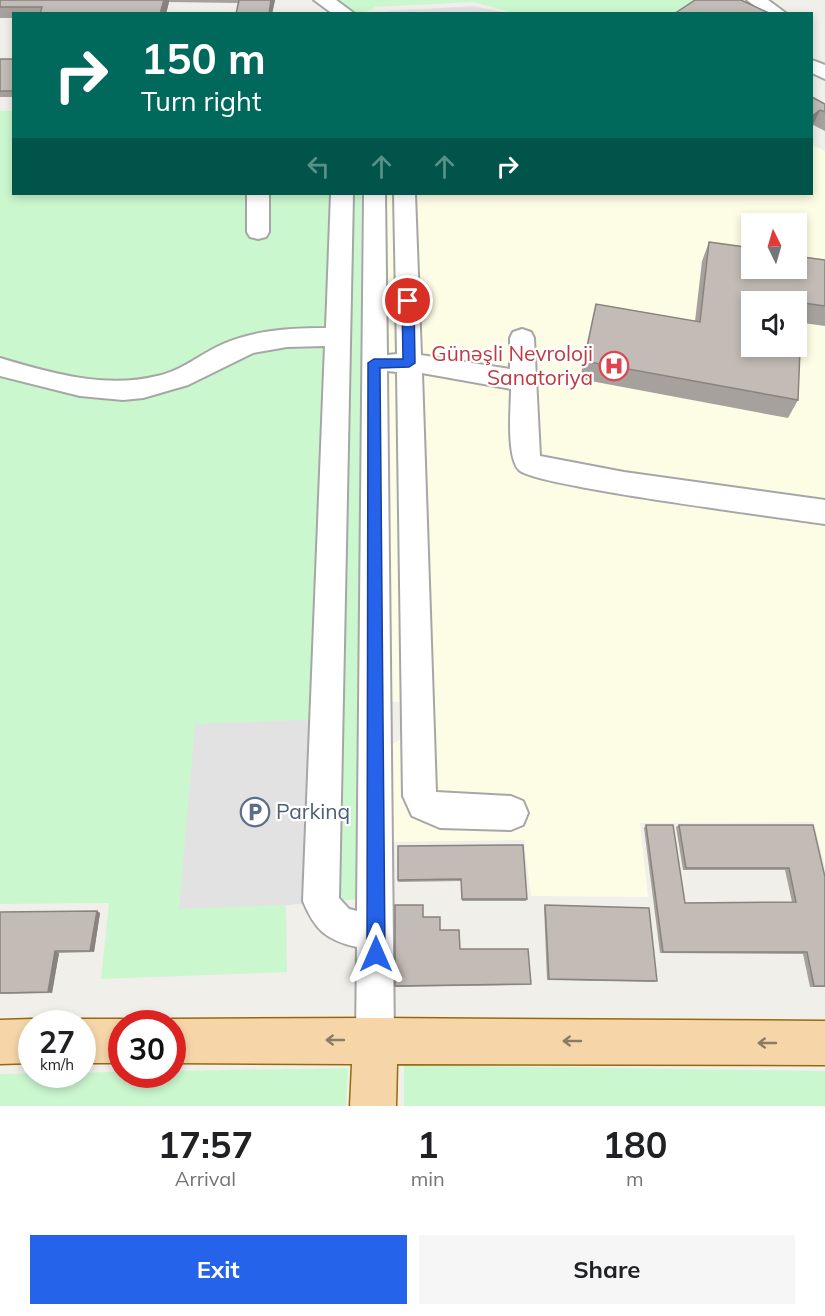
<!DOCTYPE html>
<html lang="en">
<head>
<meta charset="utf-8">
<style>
  :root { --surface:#fff; --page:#f6f6f6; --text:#202124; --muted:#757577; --accent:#2563eb }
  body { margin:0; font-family:Mulish,sans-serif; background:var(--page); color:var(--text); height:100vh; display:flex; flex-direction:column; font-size:22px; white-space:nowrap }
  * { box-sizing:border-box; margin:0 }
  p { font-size:20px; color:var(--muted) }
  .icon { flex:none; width:33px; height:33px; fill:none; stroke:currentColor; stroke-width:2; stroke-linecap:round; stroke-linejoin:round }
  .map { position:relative; height:1106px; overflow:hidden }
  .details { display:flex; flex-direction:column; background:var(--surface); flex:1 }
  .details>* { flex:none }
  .guide { position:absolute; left:12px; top:12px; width:801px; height:183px; border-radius:0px; box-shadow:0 3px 9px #0003; background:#00695c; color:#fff; overflow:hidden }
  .needle { width:39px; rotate:355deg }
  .buttons { position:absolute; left:741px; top:213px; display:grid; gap:12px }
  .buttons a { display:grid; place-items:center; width:66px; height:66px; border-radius:0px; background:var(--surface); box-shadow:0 3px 9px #0003; font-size:30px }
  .speed { position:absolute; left:18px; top:1010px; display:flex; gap:12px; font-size:30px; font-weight:700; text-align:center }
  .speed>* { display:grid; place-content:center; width:78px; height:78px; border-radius:50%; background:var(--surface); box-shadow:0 3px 9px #0003; line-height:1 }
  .speed small { font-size:15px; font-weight:400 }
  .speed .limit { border:9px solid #d22; background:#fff; color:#111 }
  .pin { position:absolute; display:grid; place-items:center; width:51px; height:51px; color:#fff; margin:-26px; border:3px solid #fff; border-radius:50%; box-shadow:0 2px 6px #0007 }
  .me { position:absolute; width:66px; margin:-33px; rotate:0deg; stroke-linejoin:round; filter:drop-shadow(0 0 4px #0008) }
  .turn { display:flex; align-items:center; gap:21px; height:126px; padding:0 30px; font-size:27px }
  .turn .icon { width:78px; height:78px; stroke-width:2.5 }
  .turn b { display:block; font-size:42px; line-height:51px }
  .lanes { display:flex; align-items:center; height:57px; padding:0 30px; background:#0003; justify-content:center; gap:30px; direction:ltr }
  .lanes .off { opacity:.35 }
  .eta { display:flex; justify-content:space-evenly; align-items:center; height:102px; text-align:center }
  .eta b { font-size:36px; font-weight:700; line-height:42px }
  .cta { display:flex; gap:12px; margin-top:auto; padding:12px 30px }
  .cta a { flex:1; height:69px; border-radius:0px; background:var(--accent); color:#fff; font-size:24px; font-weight:700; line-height:69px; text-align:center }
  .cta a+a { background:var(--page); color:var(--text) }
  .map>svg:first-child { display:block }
</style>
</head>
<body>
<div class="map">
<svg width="825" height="1106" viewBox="0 0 825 1106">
  <rect width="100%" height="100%" fill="#f1efe9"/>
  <path fill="#fdfde6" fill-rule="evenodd" d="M812 145 825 151V867L814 822 640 823 648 897 531 896 524 840 391 842 389 746 405 737V703L388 701 384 194H812ZM752 224H796V268H752ZM752 302H796V346H752Z"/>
  <g fill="#cbf7cf">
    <path d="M334 0H694L674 14H518L473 2 375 7C358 19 350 9 334 0Z"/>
    <path d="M0 111H13L14 194H361L360 899 286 905 287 972 101 979 109 903 0 904Z"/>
    <path d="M404 1065 825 1071V1106H404Z"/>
    <path d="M348 1068 346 1106H0V1074L121 1072 122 1074H172L173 1071Z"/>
  </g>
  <g fill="#e2e2e2">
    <path d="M474 6 507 13 387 14V11Z"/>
    <path d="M326 719 321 901 286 905 179 909 195 724Z"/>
  </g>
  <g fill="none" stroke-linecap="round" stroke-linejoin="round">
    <g stroke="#a6a6a6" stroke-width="4">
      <g id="minor">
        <path d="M314 0H336L355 14H333Z"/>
        <path d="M747 0H768L787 14H765Z"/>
        <path d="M812 60 825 65V79L812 73Z"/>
        <path d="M247 194H269V232L266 237 258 239 250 237 247 232Z"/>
        <path d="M331 194H353L339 898 349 909 357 911 364 194H385L387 355 397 354 394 194H415L421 355 510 369V338L513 332 522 329 531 332 534 338 540 456 624 472 825 500V524C786 518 533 486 519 470 506 456 511 407 511 389L422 373 436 792 511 796 523 801 528 813 523 825 511 830 440 828 412 816 403 796 397 372 387 371 394 1040 388 1053 375 1059 362 1053 356 1040 357 947C326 940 315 930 303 901L325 346 287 347 253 353 188 385 143 398 123 400 80 396 0 376V358C50 373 105 389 157 376 182 371 200 354 223 344 255 330 291 328 326 328Z"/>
      </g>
    </g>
    <g stroke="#966a0a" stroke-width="3">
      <g id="major">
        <path d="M375 1018 825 1021V1065L397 1064 396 1106H350L352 1064 172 1063V1023H162L172 1019Z"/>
        <path d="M32 1019 42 1023H32V1063L0 1064V1020Z"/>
        <path d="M82 1019H122L132 1023H122V1063H82V1023H72Z"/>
      </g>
    </g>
    <use href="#minor" fill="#fff" fill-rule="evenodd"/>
    <use href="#major" fill="#f6d6a9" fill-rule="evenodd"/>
  </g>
  <g fill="#a7a19d">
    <path d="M0 0H275L272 14H236L238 3 169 2 166 14H14V18H0Z"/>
    <rect x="0" y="59" width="14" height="38"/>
    <path d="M812 97 825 104V131L813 125 812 127Z"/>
    <path d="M709 242 825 260V326L796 322V302H752V346L798 400 788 418 580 379 596 304 695 321 702 261Z"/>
    <path d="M646 825 685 903 792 902 785 870H683L676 827 679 825 825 877V987H810L803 954 660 953 644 828Z"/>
    <path d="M398 846 527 899 526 901H462L461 881 398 882Z"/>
    <path d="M395 905 423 917 440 930 460 949 531 984 529 985 395 987Z"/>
    <path d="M545 905 657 981 654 982 547 980 544 907Z"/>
    <path d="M97 911 100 913 94 952 59 953 52 993 0 994V912Z"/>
  </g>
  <g fill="#88837f">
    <path d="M164 0H169V2L166 14H160Z"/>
    <path d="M271 0H275L272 14H269Z"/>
    <path d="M820 110 813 125 812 127V116Z"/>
    <path d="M97 911 100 913 94 952 90 951Z"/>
    <path d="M55 951 59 953 52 993 48 992Z"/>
  </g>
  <g fill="#c2bbb6" stroke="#88837f" stroke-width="1.5">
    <path d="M0 0H164L160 14H40L42 7H0Z"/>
    <path d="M239 0H271L269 14H236Z"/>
    <path d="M695 0H741L771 14H674Z"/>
    <rect x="0" y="59" width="14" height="32"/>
    <path d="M812 97 825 104V112L820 110 812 116Z"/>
    <path d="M709 242 752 248V268H796V256L825 260V306L760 297V302H752V346H781L800 350 798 400 584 361 596 304 700 322Z"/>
    <path d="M646 825H673L685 903 796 902 789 868H686L679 825H813L825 877V986H814L807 952H663Z"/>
    <path d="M523 845 527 899H462L461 879 398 880V846Z"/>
    <path d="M395 905H423V917H440V930H459L460 949H528L531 984 395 986Z"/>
    <path d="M545 905 649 908 657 981 549 979Z"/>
    <path d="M97 911 90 951H55L48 992 0 993V912Z"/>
  </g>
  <defs><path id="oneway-shaft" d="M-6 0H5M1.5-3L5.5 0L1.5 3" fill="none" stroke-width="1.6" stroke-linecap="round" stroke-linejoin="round" transform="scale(1.5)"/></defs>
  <g stroke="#8c7c66">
    <use href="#oneway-shaft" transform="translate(335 1040) rotate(180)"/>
    <use href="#oneway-shaft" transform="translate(572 1041) rotate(-180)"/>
    <use href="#oneway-shaft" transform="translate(767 1043) rotate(-180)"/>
  </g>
  <path fill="#2563eb" stroke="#184099" stroke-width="1.5" d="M408 297 414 301 415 363 409 367 380 368 385 954 382 960 376 963 370 960 367 954 368 363 374 359H403L402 301Z"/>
  <defs>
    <g id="hospital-ring" transform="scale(1.5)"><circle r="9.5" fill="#fff" stroke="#e0444e" stroke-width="1.5"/><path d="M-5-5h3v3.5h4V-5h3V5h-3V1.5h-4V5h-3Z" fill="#e0444e"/></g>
    <g id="parking-ring" transform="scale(1.5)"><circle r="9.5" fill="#fff" stroke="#5c6f8a" stroke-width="1.5"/><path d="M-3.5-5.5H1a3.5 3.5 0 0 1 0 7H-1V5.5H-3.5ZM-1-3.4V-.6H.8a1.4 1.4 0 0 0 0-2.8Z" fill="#5c6f8a"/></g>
  </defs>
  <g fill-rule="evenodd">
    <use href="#hospital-ring" x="614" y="366"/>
    <use href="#parking-ring" x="255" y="812"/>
  </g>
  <g text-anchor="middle" stroke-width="4.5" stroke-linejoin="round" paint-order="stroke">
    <g font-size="21" fill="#be3a42" stroke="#fff" text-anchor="end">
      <text x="593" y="361">Günəşli Nevroloji<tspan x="593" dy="24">Sanatoriya</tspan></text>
    </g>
    <g font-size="21" fill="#4e5e75" stroke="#fff" text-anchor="start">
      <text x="276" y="819">Parkinq</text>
    </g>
  </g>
</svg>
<div class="buttons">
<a><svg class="needle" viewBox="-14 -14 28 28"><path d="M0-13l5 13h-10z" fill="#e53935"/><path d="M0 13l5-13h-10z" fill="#757577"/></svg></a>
<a><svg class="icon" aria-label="sound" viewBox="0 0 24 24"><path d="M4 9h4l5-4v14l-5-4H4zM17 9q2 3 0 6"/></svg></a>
</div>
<div class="speed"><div>27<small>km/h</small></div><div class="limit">30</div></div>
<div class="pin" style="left:408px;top:301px;background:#d93025"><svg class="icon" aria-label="arrive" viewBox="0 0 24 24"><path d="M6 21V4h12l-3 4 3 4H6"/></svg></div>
<svg class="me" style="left:376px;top:954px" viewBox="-20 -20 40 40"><path d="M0-17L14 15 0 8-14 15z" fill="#2563eb" stroke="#fff" stroke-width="4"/></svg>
<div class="guide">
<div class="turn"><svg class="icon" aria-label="right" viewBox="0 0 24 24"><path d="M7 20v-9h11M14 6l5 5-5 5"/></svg><div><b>150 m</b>Turn right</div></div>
<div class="lanes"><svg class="icon off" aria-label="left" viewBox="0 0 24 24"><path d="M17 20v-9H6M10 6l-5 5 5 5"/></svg><svg class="icon off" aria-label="ahead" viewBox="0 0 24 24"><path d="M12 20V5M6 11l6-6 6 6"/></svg><svg class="icon off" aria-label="ahead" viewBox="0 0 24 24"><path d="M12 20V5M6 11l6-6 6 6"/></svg><svg class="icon" aria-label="right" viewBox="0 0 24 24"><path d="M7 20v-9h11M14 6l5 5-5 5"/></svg></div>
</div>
</div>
<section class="details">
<div class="eta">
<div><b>17:57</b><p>Arrival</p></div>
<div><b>1</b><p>min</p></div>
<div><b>180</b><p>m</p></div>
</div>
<div class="cta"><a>Exit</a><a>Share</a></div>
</section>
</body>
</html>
